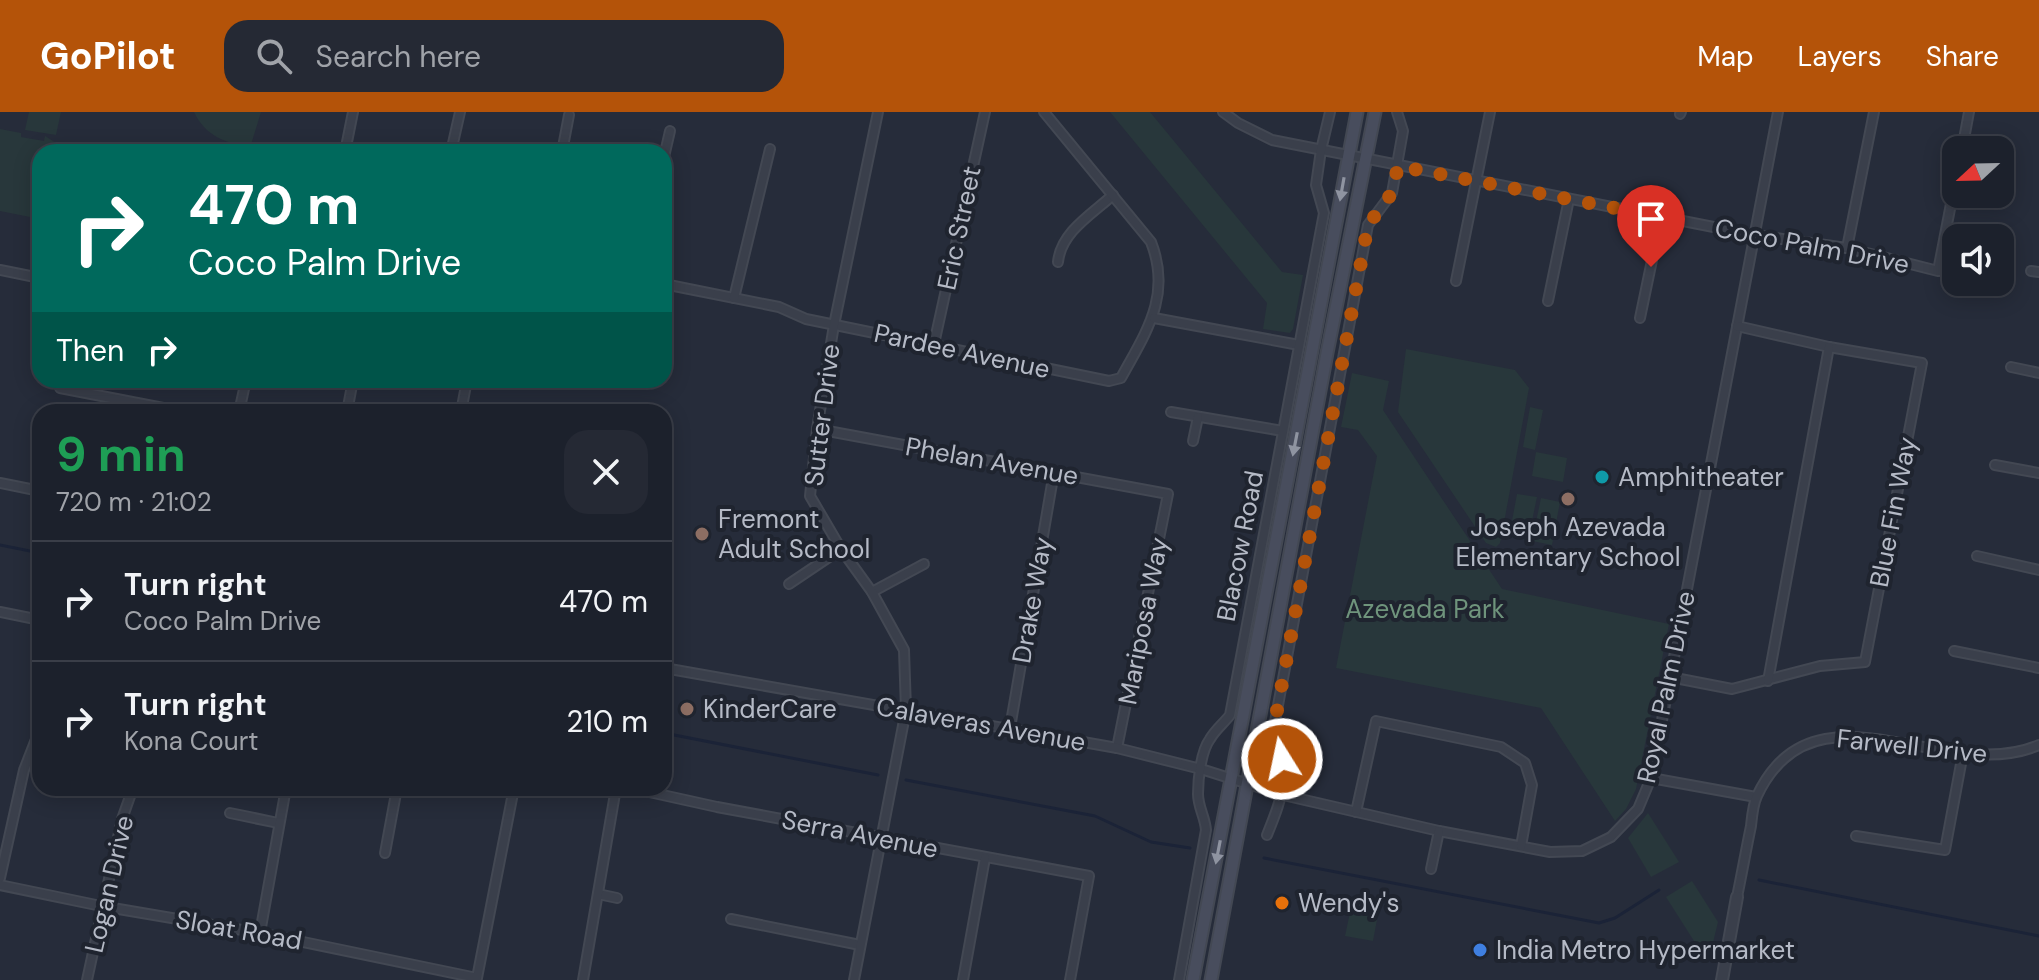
<!DOCTYPE html>
<html lang="en">
<head>
<meta charset="utf-8">
<style>
  :root { --surface:#1c212c; --page:#252934; --text:#f1f3f6; --muted:#a0a3a9; --line:#3a3e48; --accent:#b45309 }
  body { margin:0; font-family:"DM Sans",sans-serif; background:var(--page); color:var(--text); height:100vh; display:flex; flex-direction:column; font-size:30px; white-space:nowrap }
  * { box-sizing:border-box; margin:0 }
  p { font-size:26px; color:var(--muted) }
  .icon { flex:none; width:44px; height:44px; fill:none; stroke:currentColor; stroke-width:2; stroke-linecap:round; stroke-linejoin:round }
  .map { position:relative; flex:1; overflow:hidden }
  .panel { position:absolute; left:32px; top:292px; width:640px; height:392px; display:flex; flex-direction:column; background:var(--surface); border-radius:24px; box-shadow:0 4px 20px #0003,0 0 0 2px var(--line) }
  .panel>* { flex:none }
  .hud { position:absolute; left:32px; top:32px; width:640px; height:244px; border-radius:24px; box-shadow:0 4px 20px #0003,0 0 0 2px var(--line); background:#00695c; color:#fff; overflow:hidden }
  .needle { width:52px; rotate:248deg }
  .buttons { position:absolute; left:1942px; top:24px; display:grid; gap:16px }
  .buttons a { display:grid; place-items:center; width:72px; height:72px; border-radius:16px; background:var(--surface); box-shadow:0 4px 20px #0003,0 0 0 2px var(--line); font-size:40px }
  .pin { position:absolute; display:grid; place-items:center; width:68px; height:68px; color:#fff; margin:-82px -34px; border-radius:50% 50% 50% 0; rotate:-45deg; box-shadow:0 0 8px #0007 }
  .pin .icon { rotate:45deg }
  .me { position:absolute; width:88px; margin:-44px; rotate:350deg; stroke-linejoin:round; filter:drop-shadow(0 0 6px #0008) }
  .turn { display:flex; align-items:center; gap:28px; height:168px; padding:0 24px; font-size:36px }
  .turn .icon { width:104px; height:104px; stroke-width:2.5 }
  .turn b { display:block; font-size:56px; line-height:68px }
  .then { display:flex; align-items:center; height:76px; padding:0 24px; background:#0003; gap:16px; font-size:30px }
  .round { display:grid; place-items:center; flex:none; width:84px; height:84px; border-radius:24px; background:var(--page) }
  .summary { display:flex; align-items:center; justify-content:space-between; height:136px; padding:0 24px }
  h1 { font-size:48px; font-weight:700; line-height:60px; color:#1e9e55 }
  ul { padding:0; list-style:none }
  li { display:flex; align-items:center; gap:24px; height:120px; padding:0 24px; border-top:2px solid var(--line) }
  li div { flex:1 }
  li b { display:block; font-size:30px }
  li em { font-style:normal }
  header { display:flex; align-items:center; gap:48px; box-sizing:border-box; height:112px; padding:0 40px; background:var(--accent); color:#fff }
  header strong { font-size:38px }
  nav { display:flex; gap:44px; margin-inline-start:auto; font-size:28px }
  .search { width:560px; height:72px; background:var(--page); display:flex; align-items:center; gap:20px; box-sizing:border-box; padding:0 28px; border-radius:24px; color:var(--muted); font-size:30px }
  .map>svg:first-child { display:block }
</style>
</head>
<body>
<header>
<strong>GoPilot</strong>
<div class="search"><svg class="icon" aria-label="search" viewBox="0 0 24 24"><circle cx="10" cy="10" r="6"/><path d="M15 15l6 6"/></svg>Search here</div>
<nav><a>Map</a><a>Layers</a><a>Share</a></nav>
</header>
<div class="map">
<svg width="2039" height="868" viewBox="0 0 2039 868">
  <rect width="100%" height="100%" fill="#262c3a"/>
  <g fill="#28373b">
    <path d="M29 0H61L56 23 25 18Z"/>
    <path d="M194 0H261L250 36C225 30 206 25 194 0Z"/>
    <path d="M1110 0H1150L1282 160 1303 163 1293 217 1290 221 1263 217 1267 191Z"/>
    <path d="M0 17 21 21V25L44 29 45 24 56 31 121 40H40V107L0 99Z"/>
    <path d="M1406 237 1515 258 1529 276 1503 416 1500 431 1496 435 1486 431 1398 300Z"/>
    <path d="M1352 261 1389 269 1383 298 1502 477 1669 512 1636 677 1626 697 1615 709 1541 596 1336 556 1377 344 1358 318 1341 315Z"/>
    <path d="M1530 295 1543 298 1535 338 1523 335Z"/>
    <path d="M1536 340 1567 346 1563 370 1532 364Z"/>
    <path d="M1517 382 1537 385 1528 428 1509 425Z"/>
    <path d="M1541 386 1560 390 1552 433 1532 429Z"/>
    <path d="M1648 701 1679 750 1651 765 1628 726Z"/>
    <path d="M1692 769 1718 810 1708 851 1666 785Z"/>
    <path d="M1352 791 1379 797 1373 829 1345 824Z"/>
  </g>
  <g fill="none" stroke-linecap="round" stroke-linejoin="round">
    <g stroke="#1b2337" stroke-width="3">
      <path d="M0 433 40 441"/>
      <path d="M664 621 878 663"/>
      <path d="M906 668 1095 704 1151 730 1190 736"/>
      <path d="M1264 746 1599 811 1615 806 1659 778"/>
      <path d="M1759 768 2039 824"/>
    </g>
    <g stroke="#434853" stroke-width="12">
      <g id="minor">
        <path d="M1223 0 1238 11 1272 28 1754 123 1847 136 1938 159 1956 66"/>
        <path d="M1680 2 1681 0"/>
        <path d="M1962 38 1969 0"/>
        <path d="M345 40 353 0"/>
        <path d="M451 40 460 0"/>
        <path d="M562 40 569 3"/>
        <path d="M664 45 670 19"/>
        <path d="M1847 136 1874 0"/>
        <path d="M1058 150C1061 120 1092 102 1113 83"/>
        <path d="M0 158 40 166"/>
        <path d="M2031 159 2039 160"/>
        <path d="M1456 169 1490 0"/>
        <path d="M664 172 779 195 806 207 1109 269 1121 266C1146 220 1172 184 1151 130L1044 0"/>
        <path d="M734 186 770 37"/>
        <path d="M1548 189 1569 87"/>
        <path d="M1154 206 1299 233"/>
        <path d="M1640 206 1661 105"/>
        <path d="M934 232 985 0"/>
        <path d="M2011 255 2039 261"/>
        <path d="M60 276 184 300"/>
        <path d="M239 300 246 268"/>
        <path d="M347 300 353 268"/>
        <path d="M461 300 467 268"/>
        <path d="M1171 300 1283 319"/>
        <path d="M817 317 1168 382 1117 636"/>
        <path d="M1193 329 1198 305"/>
        <path d="M1995 353 2039 361"/>
        <path d="M0 371 40 379"/>
        <path d="M1977 444 2039 458"/>
        <path d="M789 472 841 437"/>
        <path d="M872 480 924 452"/>
        <path d="M0 500 40 508"/>
        <path d="M1954 539 2039 556"/>
        <path d="M664 556 1117 636 1201 657 1283 683 1439 719 1550 740 1582 739 1611 725 1638 697 1651 666 1778 0"/>
        <path d="M1670 565 1732 577 1820 554 1865 550 1922 251 1829 235 1737 214"/>
        <path d="M1768 569 1829 235"/>
        <path d="M1010 616 1054 360"/>
        <path d="M1651 666 1756 685"/>
        <path d="M631 676 717 695 1089 764 1070 868"/>
        <path d="M1356 700 1376 609 1501 635 1525 651 1532 673 1521 734"/>
        <path d="M230 701 278 711"/>
        <path d="M1267 723C1285 679 1288 667 1273 620L1368 113 1392 81 1403 19 1397 0"/>
        <path d="M1856 724 1945 738 1963 641"/>
        <path d="M385 741 397 676"/>
        <path d="M1431 757 1439 719"/>
        <path d="M0 766 24 658 40 617"/>
        <path d="M0 773 101 794 260 821 477 866 514 676"/>
        <path d="M598 782 617 786"/>
        <path d="M1737 785C1742 761 1746 738 1751 714 1752 704 1753 692 1757 684 1814 562 1945 674 2039 633"/>
        <path d="M731 807 860 833"/>
        <path d="M260 821 286 676"/>
        <path d="M87 868 122 707 133 676"/>
        <path d="M583 868 616 676"/>
        <path d="M854 868 906 598 904 538 872 480 841 437 810 384 817 317 834 213 878 0"/>
        <path d="M963 868 985 746"/>
        <path d="M1179 868 1206 718C1205 705 1198 695 1198 682 1198 667 1201 639 1210 627 1215 618 1224 611 1230 603L1324 101 1316 73 1321 38 1330 0"/>
      </g>
    </g>
    <g stroke="#434853" stroke-width="14">
      <path id="tertiary" d="M1722 868 1737 785"/>
    </g>
    <g stroke="#434853" stroke-width="15">
      <g id="secondary">
        <path d="M1193 868 1357 0"/>
        <path d="M1211 868 1327 241 1375 0"/>
      </g>
    </g>
    <use href="#minor" stroke="#3a3f4b" stroke-width="8"/>
    <use href="#tertiary" stroke="#3a3f4b" stroke-width="10"/>
    <use href="#secondary" stroke="#484d5d" stroke-width="11"/>
  </g>
  <defs><path id="oneway-solid" d="M-6-.8H1V-3.2L6.5 0L1 3.2V.8H-6Z" transform="scale(2)"/></defs>
  <g fill="#8f94a1">
    <use href="#oneway-solid" transform="translate(1342 77) rotate(100)"/>
    <use href="#oneway-solid" transform="translate(1295 332) rotate(101)"/>
    <use href="#oneway-solid" transform="translate(1218 740) rotate(101)"/>
  </g>
  <g fill="none" stroke-linecap="round" stroke-linejoin="round">
    <path stroke="#b45309" stroke-width="14" stroke-dasharray="0 25.2" d="M1282 647 1273 620 1368 113 1392 81 1398 54 1661 105 1651 155"/>
  </g>
  <circle fill="#0f9aa8" stroke="#1f242f" stroke-width="3" cx="1602" cy="365" r="8"/>
  <g fill="#8d6e63" stroke="#1f242f" stroke-width="3">
    <circle cx="1568" cy="387" r="8"/>
    <circle cx="702" cy="422" r="8"/>
    <circle cx="687" cy="597" r="8"/>
  </g>
  <circle fill="#e8710a" stroke="#1f242f" stroke-width="3" cx="1282" cy="791" r="8"/>
  <circle fill="#3f7fe0" stroke="#1f242f" stroke-width="3" cx="1480" cy="838" r="8"/>
  <g text-anchor="middle" stroke-width="8" stroke-linejoin="round" paint-order="stroke">
    <g font-size="26" fill="#b5bac6" stroke="#1f242f">
      <text transform="translate(959 116) rotate(-78)" y="9">Eric Street</text>
      <text transform="translate(1812 134) rotate(11)" y="9">Coco Palm Drive</text>
      <text transform="translate(962 239) rotate(12)" y="9">Pardee Avenue</text>
      <text transform="translate(822 303) rotate(-83)" y="9">Sutter Drive</text>
      <text transform="translate(992 349) rotate(10)" y="9">Phelan Avenue</text>
      <text transform="translate(1893 400) rotate(-79)" y="9">Blue Fin Way</text>
      <text transform="translate(1240 434) rotate(-79)" y="9">Blacow Road</text>
      <text transform="translate(1032 488) rotate(-80)" y="9">Drake Way</text>
      <text transform="translate(1143 509) rotate(-79)" y="9">Mariposa Way</text>
      <text transform="translate(1666 575) rotate(-78)" y="9">Royal Palm Drive</text>
      <text transform="translate(981 612) rotate(10)" y="9">Calaveras Avenue</text>
      <text transform="translate(1912 634) rotate(6)" y="9">Farwell Drive</text>
      <text transform="translate(860 722) rotate(11)" y="9">Serra Avenue</text>
      <text transform="translate(109 772) rotate(-77)" y="9">Logan Drive</text>
      <text transform="translate(239 818) rotate(10)" y="9">Sloat Road</text>
    </g>
    <g font-size="26" fill="#b5bac6" stroke="#1f242f" text-anchor="start">
      <text x="1618" y="374">Amphitheater</text>
      <text x="718" y="416">Fremont<tspan x="718" dy="30">Adult School</tspan></text>
      <text x="1568" y="424" text-anchor="middle">Joseph Azevada<tspan x="1568" dy="30">Elementary School</tspan></text>
      <text x="703" y="606">KinderCare</text>
      <text x="1298" y="800">Wendy's</text>
      <text x="1496" y="847">India Metro Hypermarket</text>
    </g>
    <g font-size="26" fill="#6f947c" stroke="#1f242f">
      <text x="1425" y="506">Azevada Park</text>
    </g>
  </g>
</svg>
<div class="buttons">
<a><svg class="needle" viewBox="-14 -14 28 28"><path d="M0-13l5 13h-10z" fill="#e53935"/><path d="M0 13l5-13h-10z" fill="#a0a3a9"/></svg></a>
<a><svg class="icon" aria-label="sound" viewBox="0 0 24 24"><path d="M4 9h4l5-4v14l-5-4H4zM17 9q2 3 0 6"/></svg></a>
</div>
<div class="pin" style="left:1651px;top:155px;background:#d93025"><svg class="icon" aria-label="arrive" viewBox="0 0 24 24"><path d="M6 21V4h12l-3 4 3 4H6"/></svg></div>
<svg class="me" style="left:1282px;top:647px" viewBox="-20 -20 40 40"><circle r="17" fill="#b45309" stroke="#fff" stroke-width="3"/><path d="M0-11L8 9 0 5-8 9z" fill="#fff"/></svg>
<div class="hud">
<div class="turn"><svg class="icon" aria-label="right" viewBox="0 0 24 24"><path d="M7 20v-9h11M14 6l5 5-5 5"/></svg><div><b>470 m</b>Coco Palm Drive</div></div>
<div class="then">Then<svg class="icon" aria-label="right" viewBox="0 0 24 24"><path d="M7 20v-9h11M14 6l5 5-5 5"/></svg></div>
</div>
<section class="panel">
<div class="summary"><div><h1>9 min</h1><p>720 m · 21:02</p></div><a class="round"><svg class="icon" aria-label="close" viewBox="0 0 24 24"><path d="M6 6l12 12M18 6L6 18"/></svg></a></div>
<ul>
<li><svg class="icon" aria-label="right" viewBox="0 0 24 24"><path d="M7 20v-9h11M14 6l5 5-5 5"/></svg><div><b>Turn right</b><p>Coco Palm Drive</p></div><em>470 m</em></li>
<li><svg class="icon" aria-label="right" viewBox="0 0 24 24"><path d="M7 20v-9h11M14 6l5 5-5 5"/></svg><div><b>Turn right</b><p>Kona Court</p></div><em>210 m</em></li>
</ul>
</section>
</div>
</body>
</html>
